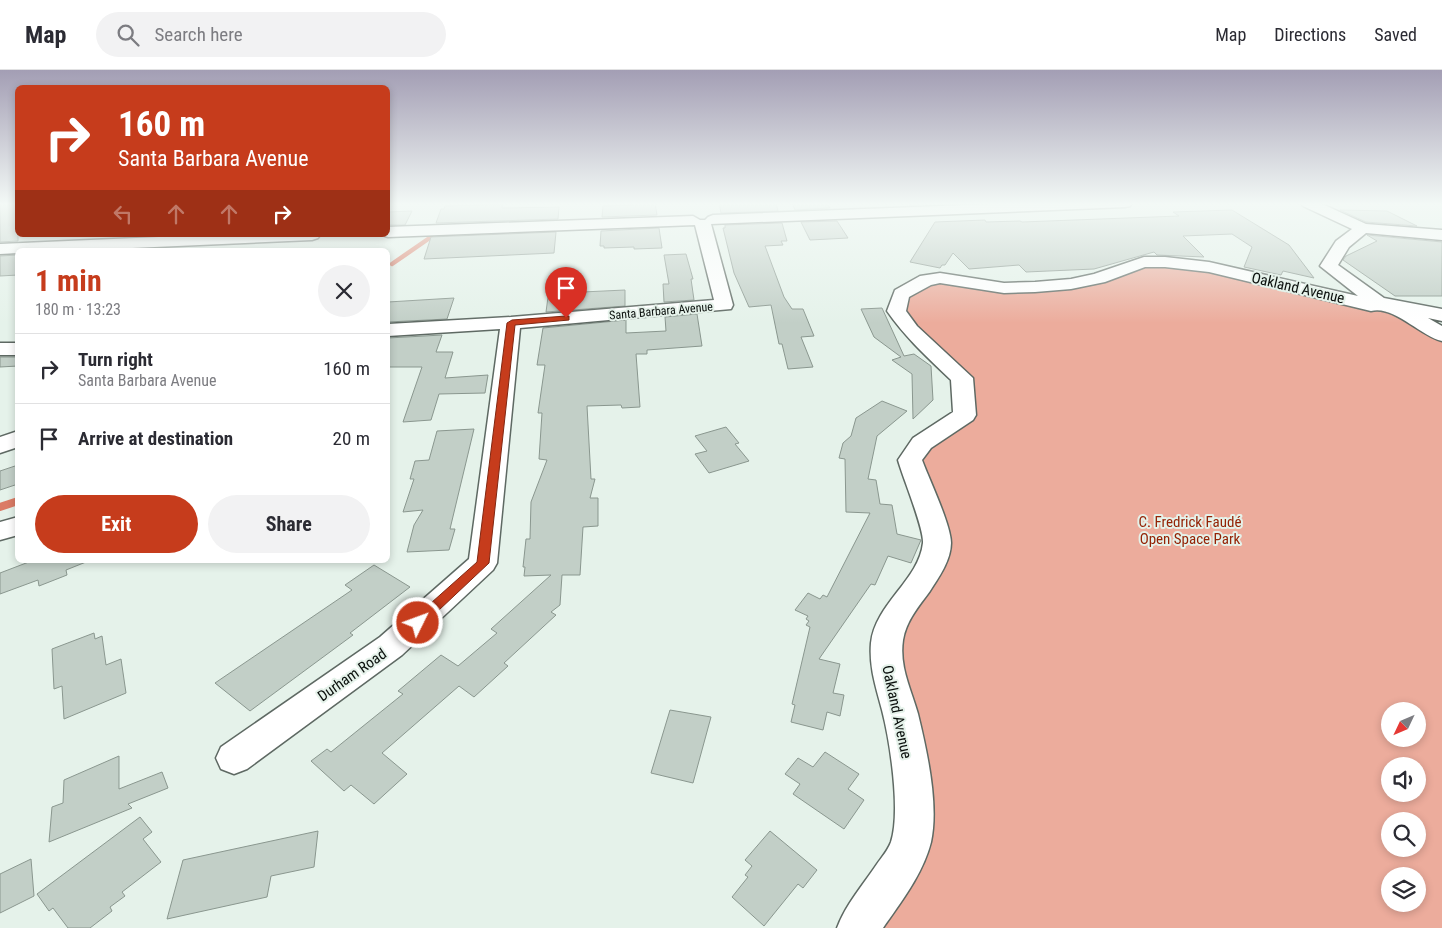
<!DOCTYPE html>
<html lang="en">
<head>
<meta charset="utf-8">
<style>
  :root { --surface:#fff; --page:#f2f2f3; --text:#2b2b33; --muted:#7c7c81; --line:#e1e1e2; --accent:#c63c1c }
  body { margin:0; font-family:"Roboto Condensed",sans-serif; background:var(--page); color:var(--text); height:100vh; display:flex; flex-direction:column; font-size:19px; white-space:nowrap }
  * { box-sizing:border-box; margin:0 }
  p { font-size:16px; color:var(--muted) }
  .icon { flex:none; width:28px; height:28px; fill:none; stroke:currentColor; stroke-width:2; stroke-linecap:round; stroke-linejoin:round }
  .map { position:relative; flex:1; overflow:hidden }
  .details { position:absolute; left:15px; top:178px; width:375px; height:315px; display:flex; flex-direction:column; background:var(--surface); border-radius:8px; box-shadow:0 2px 8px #0003 }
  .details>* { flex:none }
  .hud { position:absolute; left:15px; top:15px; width:375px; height:152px; border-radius:8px; box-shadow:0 2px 8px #0003; background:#c63c1c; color:#fff; overflow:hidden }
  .needle { width:32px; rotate:226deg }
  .fabs { position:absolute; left:1381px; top:632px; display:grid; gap:10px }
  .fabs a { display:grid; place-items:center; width:45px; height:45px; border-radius:50%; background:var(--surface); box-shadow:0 2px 8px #0003; font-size:25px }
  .pin { position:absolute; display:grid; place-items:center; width:42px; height:42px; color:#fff; margin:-51px -21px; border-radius:50% 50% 50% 0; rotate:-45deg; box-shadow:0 0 5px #0007 }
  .pin .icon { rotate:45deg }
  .me { position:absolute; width:55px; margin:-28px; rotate:48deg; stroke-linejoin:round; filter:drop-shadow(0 0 4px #0008) }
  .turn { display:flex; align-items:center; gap:18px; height:105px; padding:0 20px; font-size:22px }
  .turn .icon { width:65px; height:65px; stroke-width:2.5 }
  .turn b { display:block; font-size:35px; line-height:42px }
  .lanes { display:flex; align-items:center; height:48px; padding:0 20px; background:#0003; justify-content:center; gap:25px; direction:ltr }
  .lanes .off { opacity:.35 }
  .round { display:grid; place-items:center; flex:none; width:52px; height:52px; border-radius:26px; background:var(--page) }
  .head { display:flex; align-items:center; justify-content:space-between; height:85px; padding:0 20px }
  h1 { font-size:30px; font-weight:700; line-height:38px; color:var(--accent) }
  .button { display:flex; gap:10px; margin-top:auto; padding:10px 20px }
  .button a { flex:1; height:58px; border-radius:30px; background:var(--accent); color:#fff; font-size:20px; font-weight:700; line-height:58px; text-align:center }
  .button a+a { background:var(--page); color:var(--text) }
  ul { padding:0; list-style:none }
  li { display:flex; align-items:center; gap:15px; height:70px; padding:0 20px; border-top:1px solid var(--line) }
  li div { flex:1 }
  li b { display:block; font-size:19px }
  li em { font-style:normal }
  header { display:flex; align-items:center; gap:30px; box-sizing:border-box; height:70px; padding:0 25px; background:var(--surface); border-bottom:1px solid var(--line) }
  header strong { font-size:24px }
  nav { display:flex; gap:28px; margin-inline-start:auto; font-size:18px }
  .search { width:350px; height:45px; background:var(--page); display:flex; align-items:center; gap:12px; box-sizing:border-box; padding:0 18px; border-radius:28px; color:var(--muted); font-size:19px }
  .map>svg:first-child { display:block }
</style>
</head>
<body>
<header>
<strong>Map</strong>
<div class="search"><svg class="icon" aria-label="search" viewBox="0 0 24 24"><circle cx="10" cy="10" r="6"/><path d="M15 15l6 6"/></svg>Search here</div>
<nav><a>Map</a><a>Directions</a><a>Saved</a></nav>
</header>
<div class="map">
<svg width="1442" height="858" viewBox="0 0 1442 858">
  <rect width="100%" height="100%" fill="#e5f2ea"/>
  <path fill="#ecac9c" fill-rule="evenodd" d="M1165 192 1378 233 1442 265V858H858L911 772 886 588 931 494 910 390 965 345 962 308 910 260 901 224 926 210 1035 217ZM1390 641H1418V669H1390ZM1390 696H1418V724H1390ZM1390 751H1418V779H1390ZM1390 806H1418V834H1390Z"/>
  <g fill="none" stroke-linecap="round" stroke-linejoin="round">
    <path stroke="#db7c66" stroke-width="4.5" d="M392 194 431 167"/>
    <path stroke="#db7c66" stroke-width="8" d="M0 437 18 431"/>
  </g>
  <g fill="#c2cfc7" stroke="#8a978f">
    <path d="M0 133H18V171L0 172Z"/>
    <path d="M631 133H655L657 145 602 147 603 136 631 135Z"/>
    <path d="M719 133H776L778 141 721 143Z"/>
    <path d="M792 133H827L830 138 795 140Z"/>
    <path d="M503 134 502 138 559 137 558 149 436 153 441 139H444L445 136Z"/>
    <path d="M1232 140 1289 175 1314 208 1283 201 1281 205 1244 197 1252 177 1232 164 1183 166 1204 187 1157 185 1154 182 1094 199 1026 202 1019 195 969 199 953 183 945 195H942L940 198 910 192 935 152 985 150 986 152 1020 151 1022 152 1179 146 1173 142Z"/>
    <path d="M1340 140 1387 141 1417 156 1366 152Z"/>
    <path d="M412 141 405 155H388V142Z"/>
    <path d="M837 151 848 168 810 170 801 152Z"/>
    <path d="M782 153 787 171H781L783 175 765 176 784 227 792 239H803L814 266 801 267 813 297 788 299 782 274H779L771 235 749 237 734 203 723 158H725V155Z"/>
    <path d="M659 158 662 178 634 179V177L604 178V176H600L601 161Z"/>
    <path d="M556 162 554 183 424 189 431 167Z"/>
    <path d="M1367 165 1442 172V226H1395L1343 190 1346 186 1377 171Z"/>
    <path d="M686 184 693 209H691L694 230 664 232 663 214H669L664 185Z"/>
    <path d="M18 185V205L0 206V186Z"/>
    <path d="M625 220V236L546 242 548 227H561V223Z"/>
    <path d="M454 228 447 249 388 252V232Z"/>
    <path d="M882 238 904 286 914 284 931 296 933 330 913 349 912 304 892 290 901 287 874 267 861 239Z"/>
    <path d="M697 244 702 276 647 280V284H636L640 337 622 338 621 335 587 336 591 409H595L590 428H598V456L583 457 580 505H562L560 535 551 542 556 545 504 593 508 596 474 627 459 616 382 683 407 704 374 734 351 715 344 721 311 691 327 679 331 682 362 657 403 624 398 621 441 585 458 596 497 563 491 559 551 505 524 506 525 497H523L526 469H530L531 432 547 390 539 389 542 343H538L545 295H537L543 258 626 250V263L666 261 665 247Z"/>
    <path d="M442 265 436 282H453L445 308 488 305 485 323 439 324 431 350 403 352 422 297H388V268Z"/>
    <path d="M0 287H18V296L0 297Z"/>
    <path d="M882 331 907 341 877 366 868 409 876 410 880 434 892 435 897 464 921 470 911 493 888 486 875 515 871 514 819 589 840 594 833 623 844 625 840 646 827 642 823 660 791 652 795 635 792 634 810 557 806 555 809 551 806 549 808 546 795 540 808 523 820 529 823 525 827 527 870 443 846 442 845 389 839 388 843 373 851 366 856 348Z"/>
    <path d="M726 357 739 373 735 374 749 391 709 403 695 384 707 381 695 366Z"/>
    <path d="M474 359 450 459H455L449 480 407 482 414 455 423 440 403 442 414 409H410L415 391 429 390 437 361Z"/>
    <path d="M18 395V414L0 420V401Z"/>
    <path d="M34 490H86V492L66 500 67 505 39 516 38 510 0 524V503Z"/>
    <path d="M374 495 410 517 350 563 353 565 250 641 215 613 352 520 345 515Z"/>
    <path d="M94 563 95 569 102 566 106 595 121 589 126 623 64 649 62 616 54 619 52 579Z"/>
    <path d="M670 640 711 647 693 713 651 703Z"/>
    <path d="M825 682 859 704 848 719 864 730 844 759 793 724 800 714 785 704 798 688 813 697Z"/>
    <path d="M119 686V719L162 702 168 718 128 734 132 738 49 772 52 737 63 733 64 710Z"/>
    <path d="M140 747 152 762 143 769 161 792 122 822 125 826 110 837 112 841 90 858H68L53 838 49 841 37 824Z"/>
    <path d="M318 761 314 797 271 806 267 827 167 849 183 790Z"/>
    <path d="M770 761 817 800 803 818 798 814 764 856 732 827 748 807 745 805 752 796 745 790Z"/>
    <path d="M31 789 34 826 0 843V804Z"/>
  </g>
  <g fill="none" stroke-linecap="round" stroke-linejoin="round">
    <g stroke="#5e6963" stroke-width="3">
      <g id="minor">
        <path d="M1017 133H1132L1130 136 1125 137 711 154 733 235 731 239 520 258 497 493 493 500 402 585 247 699 234 704 221 699 216 688 221 677 380 567 469 489 500 259 388 266V254L511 247 714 230 695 155 388 167 382 165H388V157L693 146 700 150H705L708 147 713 145Z"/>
        <path d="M1301 133H1320L1366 154 1442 160V170L1366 163 1349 177 1338 195 1384 228 1442 239V251L1428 248 1442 256V271C1420 266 1394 235 1371 241L1209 202 1165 197H1145L1105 212 1071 219 1035 222 1004 223 940 213 931 215 909 227 906 241 917 256 973 308 976 345 973 350 931 378 922 390C929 409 951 455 951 473 951 490 939 507 930 521 919 536 906 551 903 570 899 597 911 619 918 644 927 681 939 735 931 772 923 804 901 832 883 858H837C846 834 863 815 877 794 882 787 888 780 891 772 901 741 890 671 882 640 876 617 869 597 871 573 875 534 919 510 923 473 924 458 903 408 898 390L913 368 953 342 951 310C928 288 905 267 887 241L895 220 920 206 940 203 1004 213 1035 212 1071 209 1094 204 1144 187H1165L1209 192 1358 226 1320 196 1336 171 1352 159 1303 136Z"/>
        <path d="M204 165H320L318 168 312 170 87 180H18V183L0 184V174Z"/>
        <rect x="0" y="273" width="18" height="12"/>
        <path d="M18 361V377L0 383V367Z"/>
        <path d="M18 447V465L0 470V452Z"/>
      </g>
    </g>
    <use href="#minor" fill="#fff" fill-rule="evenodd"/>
  </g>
  <linearGradient id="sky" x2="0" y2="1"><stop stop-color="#a39eb4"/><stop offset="0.53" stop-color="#f3f9f6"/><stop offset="1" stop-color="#f3f9f6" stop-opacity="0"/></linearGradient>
  <rect width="1442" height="253" fill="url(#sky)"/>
  <path fill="#c63c1c" stroke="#812712" d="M566 246H569V250L515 255 489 493 422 556H413L411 553 413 549 477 492 507 253 512 250Z"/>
  <g text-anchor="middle" stroke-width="4" stroke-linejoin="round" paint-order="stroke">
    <g font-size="12" fill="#0a0f0c" stroke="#e5f2ea">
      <text transform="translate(661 241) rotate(-5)" y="4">Santa Barbara Avenue</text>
    </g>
    <g font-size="15" fill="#0a0f0c" stroke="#e5f2ea">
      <text transform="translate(1298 218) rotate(13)" y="5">Oakland Avenue</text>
      <text transform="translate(352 605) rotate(-35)" y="5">Durham Road</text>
      <text transform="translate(897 642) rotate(78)" y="5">Oakland Avenue</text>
    </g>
    <g font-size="15" fill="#942306" stroke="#e5f2ea">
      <text x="1190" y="457">C. Fredrick Faudé<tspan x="1190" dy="17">Open Space Park</tspan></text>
    </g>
  </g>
</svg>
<div class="fabs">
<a><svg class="needle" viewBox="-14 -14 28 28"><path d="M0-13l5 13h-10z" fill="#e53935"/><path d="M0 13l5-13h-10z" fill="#7c7c81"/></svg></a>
<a><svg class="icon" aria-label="sound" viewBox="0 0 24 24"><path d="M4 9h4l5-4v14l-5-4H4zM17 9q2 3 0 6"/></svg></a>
<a><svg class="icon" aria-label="search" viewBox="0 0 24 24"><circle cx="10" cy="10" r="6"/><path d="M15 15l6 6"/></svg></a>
<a><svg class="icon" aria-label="layers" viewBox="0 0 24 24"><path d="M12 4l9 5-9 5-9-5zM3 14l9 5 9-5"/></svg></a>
</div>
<div class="pin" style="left:566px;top:248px;background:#d93025"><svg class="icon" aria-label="arrive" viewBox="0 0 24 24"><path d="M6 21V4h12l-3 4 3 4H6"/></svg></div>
<svg class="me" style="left:418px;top:553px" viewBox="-20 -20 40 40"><circle r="17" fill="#c63c1c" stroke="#fff" stroke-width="3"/><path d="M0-11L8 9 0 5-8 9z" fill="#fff"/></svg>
<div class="hud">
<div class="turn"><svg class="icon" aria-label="right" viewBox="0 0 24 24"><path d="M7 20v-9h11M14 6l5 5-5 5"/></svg><div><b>160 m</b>Santa Barbara Avenue</div></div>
<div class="lanes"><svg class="icon off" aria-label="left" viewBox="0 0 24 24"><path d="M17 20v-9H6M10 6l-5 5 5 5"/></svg><svg class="icon off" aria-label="ahead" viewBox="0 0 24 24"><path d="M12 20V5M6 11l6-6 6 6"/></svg><svg class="icon off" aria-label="ahead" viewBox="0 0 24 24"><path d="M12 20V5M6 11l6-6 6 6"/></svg><svg class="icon" aria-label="right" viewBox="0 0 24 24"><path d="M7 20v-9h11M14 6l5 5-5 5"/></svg></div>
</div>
<section class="details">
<div class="head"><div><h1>1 min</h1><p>180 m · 13:23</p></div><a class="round"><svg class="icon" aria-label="close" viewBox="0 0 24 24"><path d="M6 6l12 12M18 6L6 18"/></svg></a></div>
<ul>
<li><svg class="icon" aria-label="right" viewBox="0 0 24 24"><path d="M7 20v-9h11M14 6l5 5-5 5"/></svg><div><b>Turn right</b><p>Santa Barbara Avenue</p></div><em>160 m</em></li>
<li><svg class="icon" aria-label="arrive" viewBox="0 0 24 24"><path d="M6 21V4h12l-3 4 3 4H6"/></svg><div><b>Arrive at destination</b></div><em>20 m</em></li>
</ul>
<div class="button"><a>Exit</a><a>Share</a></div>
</section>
</div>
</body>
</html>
